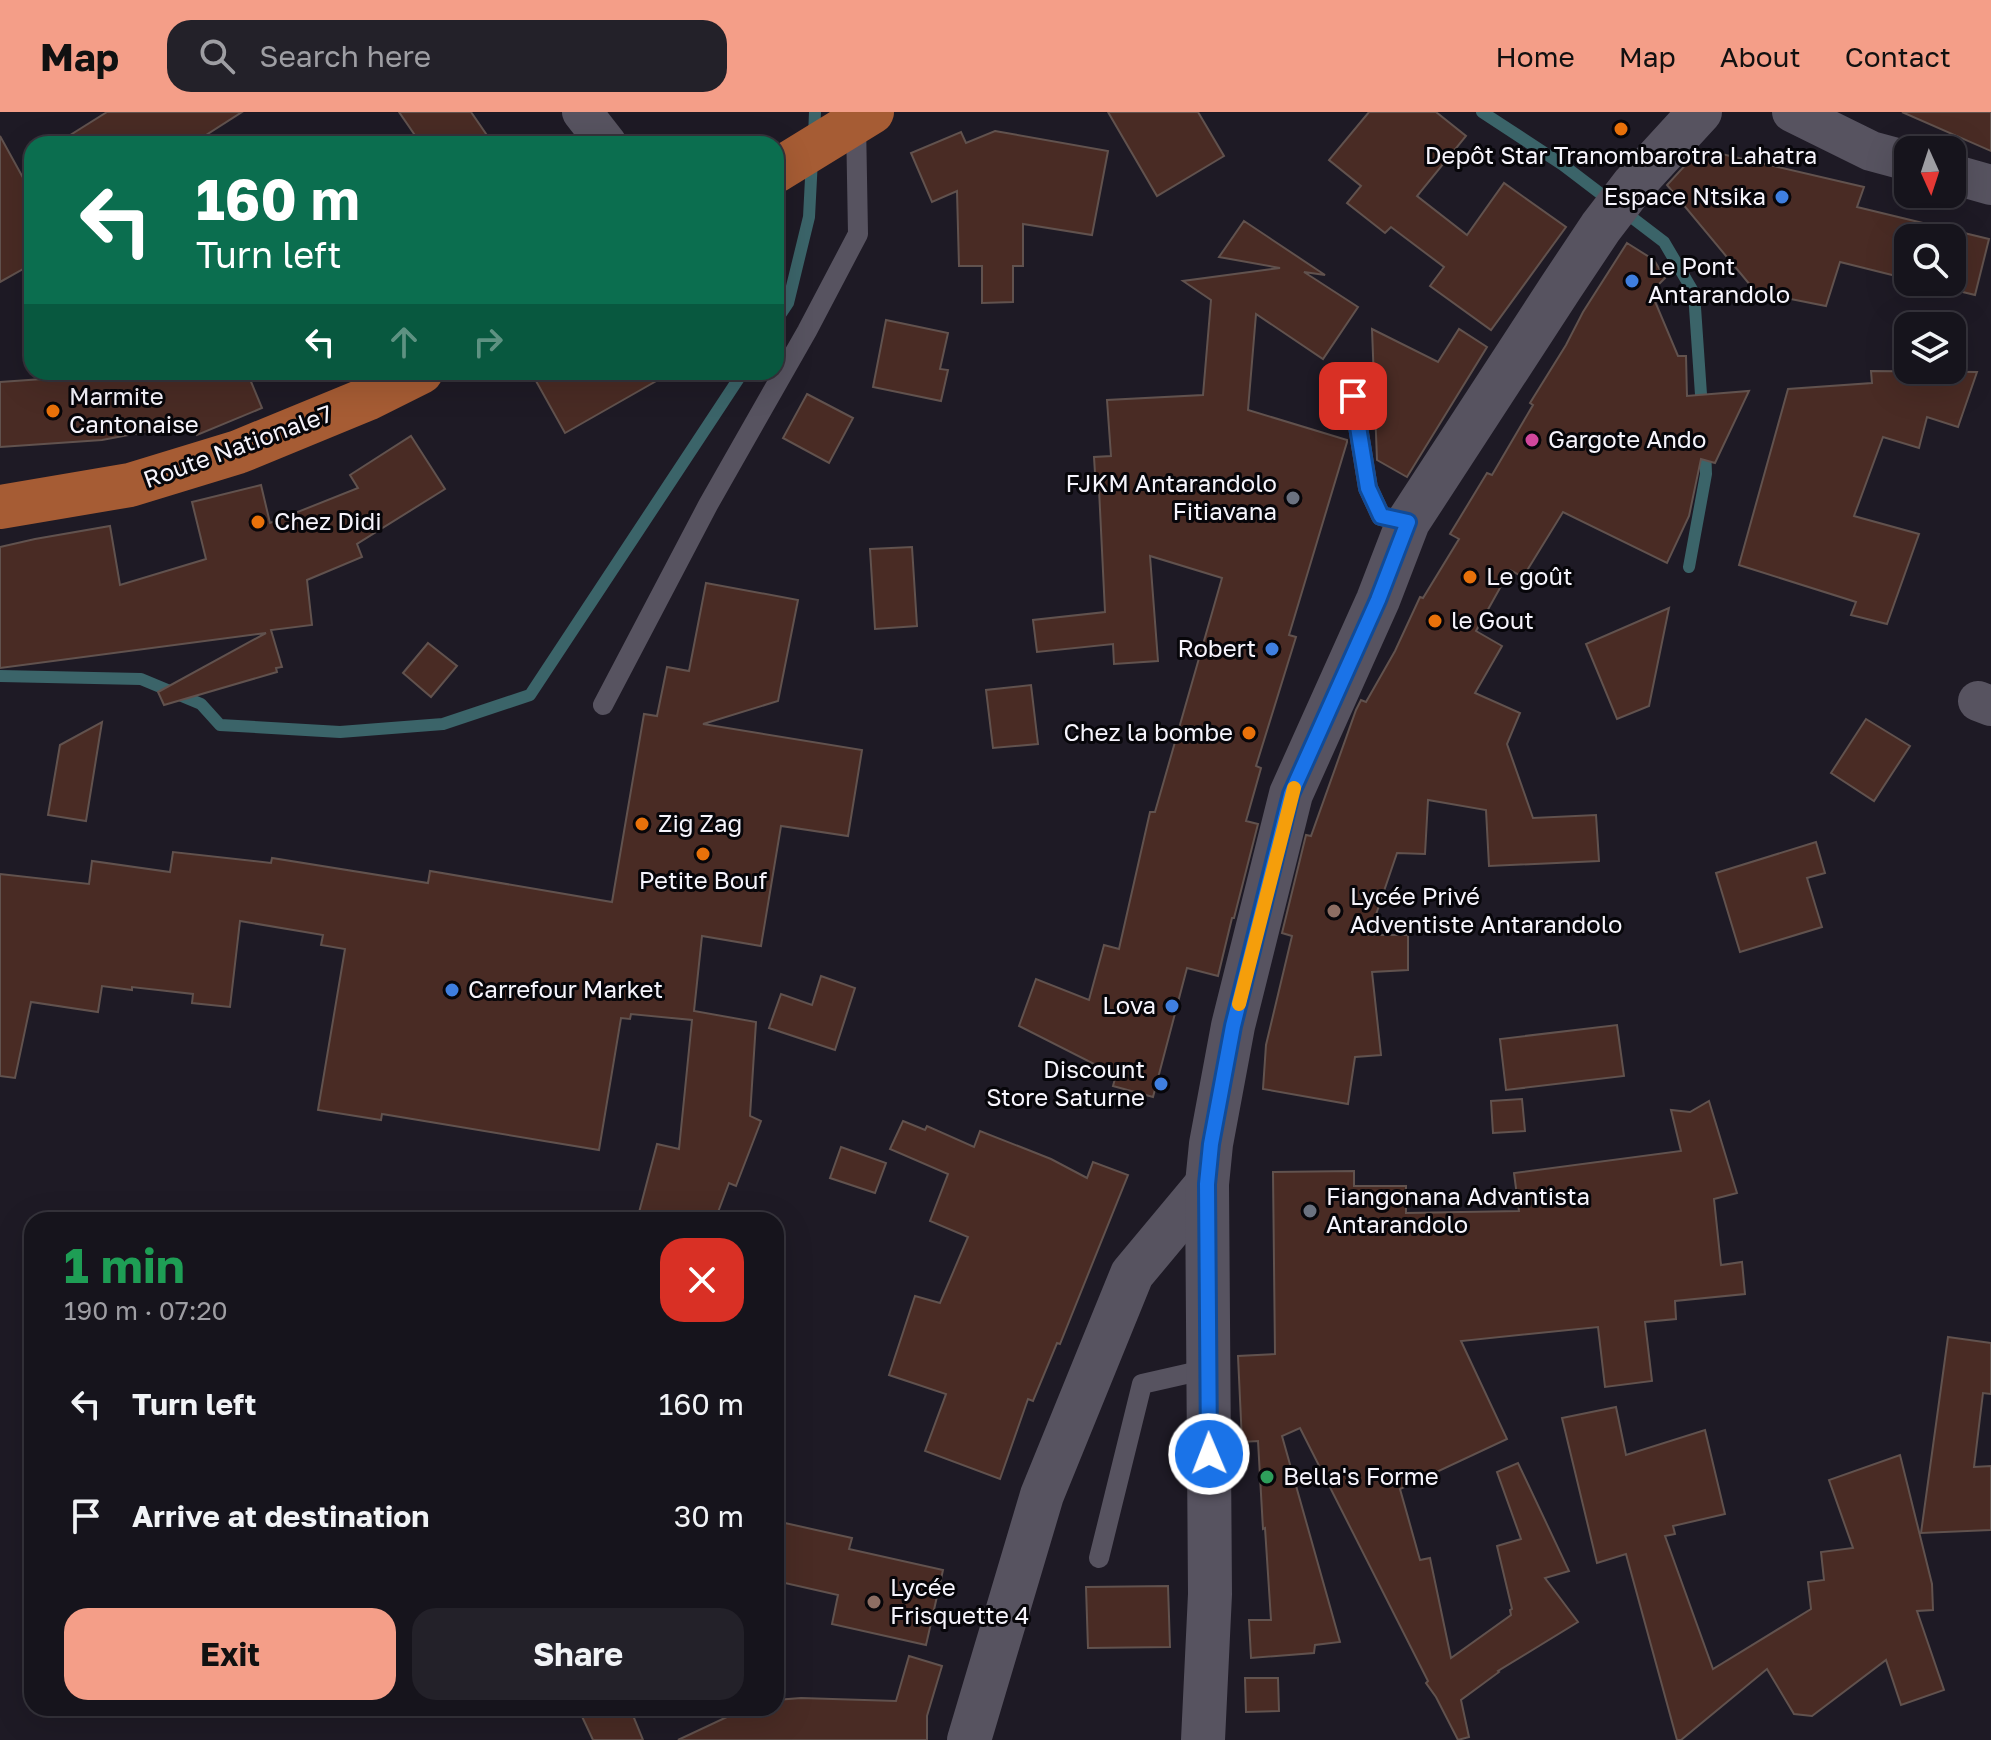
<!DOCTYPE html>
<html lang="en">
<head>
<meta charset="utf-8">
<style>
  :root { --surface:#16141c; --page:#232129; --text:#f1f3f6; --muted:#9e9ea3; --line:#35333b; --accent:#f49e88 }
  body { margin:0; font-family:"Golos Text",sans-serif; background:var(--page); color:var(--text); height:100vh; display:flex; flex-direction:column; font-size:30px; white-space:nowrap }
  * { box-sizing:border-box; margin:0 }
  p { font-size:26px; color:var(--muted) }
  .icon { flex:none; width:44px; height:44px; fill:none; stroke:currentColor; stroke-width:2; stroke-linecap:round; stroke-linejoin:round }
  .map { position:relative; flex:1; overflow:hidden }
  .sheet { position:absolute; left:24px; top:1100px; width:760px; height:504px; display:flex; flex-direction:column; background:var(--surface); border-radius:24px; box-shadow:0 8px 32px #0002,0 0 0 2px var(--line) }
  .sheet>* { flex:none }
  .top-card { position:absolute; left:24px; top:24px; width:760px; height:244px; border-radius:24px; box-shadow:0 8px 32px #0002,0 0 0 2px var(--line); background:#0b6e4f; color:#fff; overflow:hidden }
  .needle { width:52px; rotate:177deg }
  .fabs { position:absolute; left:1894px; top:24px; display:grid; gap:16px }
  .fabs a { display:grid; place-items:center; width:72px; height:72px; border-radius:16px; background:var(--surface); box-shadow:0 8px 32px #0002,0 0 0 2px var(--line); font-size:40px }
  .pin { position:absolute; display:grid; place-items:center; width:68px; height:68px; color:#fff; margin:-34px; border-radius:16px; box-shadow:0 4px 12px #0006 }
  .me { position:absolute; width:88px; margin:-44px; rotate:359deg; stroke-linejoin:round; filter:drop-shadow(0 0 6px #0008) }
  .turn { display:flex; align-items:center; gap:28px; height:168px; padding:0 40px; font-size:36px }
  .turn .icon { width:104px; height:104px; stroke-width:2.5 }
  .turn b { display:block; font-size:56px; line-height:68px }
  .lanes { display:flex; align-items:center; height:76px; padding:0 40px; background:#0003; justify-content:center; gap:40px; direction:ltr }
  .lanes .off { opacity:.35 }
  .round { display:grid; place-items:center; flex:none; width:84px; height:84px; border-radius:24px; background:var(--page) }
  .head { display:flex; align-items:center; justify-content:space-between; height:136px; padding:0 40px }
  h1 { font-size:48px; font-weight:700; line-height:60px; color:#1e9e55 }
  .primary-button { display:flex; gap:16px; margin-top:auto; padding:16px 40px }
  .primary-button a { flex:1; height:92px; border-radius:24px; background:var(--accent); color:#111; font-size:32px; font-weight:700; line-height:92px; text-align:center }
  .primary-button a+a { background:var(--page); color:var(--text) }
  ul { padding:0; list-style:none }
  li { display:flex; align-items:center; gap:24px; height:112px; padding:0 40px }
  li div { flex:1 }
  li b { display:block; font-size:30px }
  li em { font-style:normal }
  header { display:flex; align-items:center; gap:48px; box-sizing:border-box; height:112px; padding:0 40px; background:var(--accent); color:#111 }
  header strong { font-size:38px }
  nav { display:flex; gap:44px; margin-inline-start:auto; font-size:28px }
  .search { width:560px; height:72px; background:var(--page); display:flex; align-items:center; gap:20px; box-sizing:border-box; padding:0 28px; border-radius:24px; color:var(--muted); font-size:30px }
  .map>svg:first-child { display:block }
</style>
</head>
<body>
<header>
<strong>Map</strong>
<div class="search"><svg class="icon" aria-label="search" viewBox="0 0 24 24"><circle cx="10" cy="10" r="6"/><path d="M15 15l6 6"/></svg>Search here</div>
<nav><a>Home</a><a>Map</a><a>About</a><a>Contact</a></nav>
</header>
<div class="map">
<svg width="1991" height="1628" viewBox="0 0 1991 1628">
  <rect width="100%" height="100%" fill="#1e1a25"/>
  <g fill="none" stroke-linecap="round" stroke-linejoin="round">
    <g stroke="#3b6469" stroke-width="12">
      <path d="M1482 0 1563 53 1664 130 1694 181 1702 297"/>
      <path d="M814 25 815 0"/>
      <path d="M776 209 788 191 809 105 812 47"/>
      <path d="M1689 455 1706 362 1705 335"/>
      <path d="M0 564 141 567 201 592 220 613 340 620 443 612 530 583 743 260"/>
    </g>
  </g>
  <g fill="#492b24" stroke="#61524e" stroke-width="2">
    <path d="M107 0H242L192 32H56Z"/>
    <path d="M399 0H471L493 32H421Z"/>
    <path d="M1108 0H1198L1224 44 1157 84Z"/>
    <path d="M1369 0H1436L1466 24 1417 84 1467 123 1504 71 1566 115 1491 218 1430 174 1444 155 1391 115 1385 121 1347 91 1361 74 1329 48Z"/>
    <path d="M1902 0H1991V39Z"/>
    <path d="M995 19 1108 39 1092 123 1023 112V154H1013V190L982 191V154H959L957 79 932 90 911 41 961 20 966 31Z"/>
    <path d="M0 24 32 82V152L0 170Z"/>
    <path d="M1700 37 1864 75 1857 95 1989 127 1975 183 1922 170H1952V126H1908V167L1840 150 1826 194 1756 180 1667 73Z"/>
    <path d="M1244 109 1325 163 1304 160 1358 195 1323 247 1256 202 1248 298 1347 328V330L1289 523 1296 525 1256 654 1261 656 1246 709 1258 712 1234 806H1232L1218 864 1187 856 1153 985 1113 974 1116 963 1019 914 1036 867 1089 888 1104 833 1119 837 1150 700H1155L1222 466 1150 444 1158 549 1114 552 1113 532 1037 540 1033 508 1105 500 1099 377H1096L1094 345 1111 344 1107 288 1203 283 1211 188 1183 169 1280 156 1219 145Z"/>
    <path d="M1627 131 1654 148 1665 166 1651 180 1678 244H1686L1687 284 1749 279 1715 351 1701 347 1689 404 1667 451 1563 400 1523 465 1510 458 1476 519 1502 534 1475 581 1520 601 1507 632 1533 706 1596 703 1599 749 1489 754 1486 698 1428 688 1425 742 1397 741 1369 823H1408V858L1372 860 1381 943 1355 945 1348 992 1263 977 1266 933 1292 824 1282 821 1306 723 1311 724 1356 598 1361 588 1366 590 1395 539 1420 485 1423 486 1459 427 1450 422 1487 361 1492 363 1533 293 1530 291 1566 233 1583 200Z"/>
    <path d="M886 208 948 221 940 257 948 258 941 289 873 275Z"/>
    <path d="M1372 217 1438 250 1459 217 1487 235 1407 365 1377 348Z"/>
    <path d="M1871 259 1977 260 1958 315 1927 305 1919 336 1883 325 1854 404 1919 422 1887 512 1851 503 1856 490 1739 453 1788 277 1872 271Z"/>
    <path d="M98 260H247L262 296 197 323 192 311 102 328 0 335V270L99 263Z"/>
    <path d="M531 260H672L565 321Z"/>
    <path d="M807 282 853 306 829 351 783 326Z"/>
    <path d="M411 324 445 377 357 432 362 445 307 468 312 513 271 518 282 555 276 556 277 560 164 593 158 580 266 521 0 556V435L35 427 110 414 120 473 206 447 192 390 261 373 270 411 358 376 350 363Z"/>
    <path d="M912 435 917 514 875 517 870 437Z"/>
    <path d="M706 471 798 488 778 589 703 612 862 638 848 724 781 714 761 834 702 824 694 899 756 910 750 1004 761 1009 736 1074 729 1071 715 1108H637L657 1032 679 1037 692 908 631 902 630 907 621 906 599 1038 382 1002 381 1008 318 998 345 837 321 833 323 823 240 809 230 895 192 891 193 882 132 875V878L102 874 98 900 31 890 15 966 0 964V762L89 772 92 749 170 760 173 740 271 751 272 746 428 771 430 759 612 790 644 602 657 604 667 555 689 559Z"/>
    <path d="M1669 496 1649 594 1617 607 1586 532Z"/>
    <path d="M428 531 457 554 431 585 403 561Z"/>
    <path d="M1031 573 1038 632 993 636 986 578Z"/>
    <path d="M1866 607 1910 634 1874 689 1831 661Z"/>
    <path d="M102 610 86 709 48 703 60 633Z"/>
    <path d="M1816 730 1825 761 1807 766 1822 815 1740 840 1716 761Z"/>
    <path d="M821 864 855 876 835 938 769 916 781 882 812 893Z"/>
    <path d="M1617 913 1624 964 1506 978 1500 927Z"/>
    <path d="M1522 987 1525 1019 1493 1021 1491 989Z"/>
    <path d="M1709 989 1737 1081 1714 1087 1721 1153 1742 1150 1745 1182 1675 1189 1676 1207 1645 1210 1652 1269 1605 1275 1598 1215 1461 1229 1507 1327 1400 1377 1420 1448 1430 1446 1451 1546 1511 1503 1510 1498 1512 1497 1497 1434 1521 1427 1497 1360 1518 1351 1569 1459 1545 1466 1578 1510 1498 1559 1499 1560 1461 1588 1469 1625 1458 1628 1436 1585 1426 1571 1428 1569 1300 1316 1282 1324 1340 1530 1315 1533 1314 1541 1251 1546 1249 1508H1271L1265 1416 1263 1417 1258 1329 1242 1330 1238 1244 1275 1242 1273 1060 1354 1059V1074H1406V1101L1519 1099 1514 1061 1681 1039 1671 998 1690 1000Z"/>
    <path d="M903 1009 925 1018 927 1014 974 1035 980 1019 1051 1047 1087 1066 1093 1050 1128 1063 1060 1232 1057 1231 1033 1289 1028 1287 1000 1367 925 1339 946 1282 889 1263 915 1184 940 1191 968 1125 930 1109 948 1062 890 1037Z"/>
    <path d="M841 1035 886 1051 875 1081 830 1066Z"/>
    <path d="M1948 1225 1991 1231V1282L1983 1281 1974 1355 1991 1354V1418L1921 1421Z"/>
    <path d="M1616 1295 1626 1343 1705 1318 1725 1402 1673 1414 1675 1422 1665 1424 1713 1557 1811 1497 1808 1470 1824 1468 1821 1440 1853 1436 1829 1368 1900 1343 1932 1472 1933 1498 1917 1499 1944 1578 1901 1593 1886 1548 1812 1604 1794 1602 1767 1557 1681 1628H1677L1626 1442 1597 1451 1562 1306Z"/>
    <path d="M776 1409 852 1426 849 1437 943 1458 926 1533 832 1512 838 1483 776 1469Z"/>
    <path d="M1168 1474 1170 1535 1088 1536 1086 1475Z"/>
    <path d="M909 1544 942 1554 927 1604V1628H678L746 1596H776V1588L801 1586 896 1589Z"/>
    <path d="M1245 1566H1278L1279 1599 1246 1600Z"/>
    <path d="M578 1596H630L643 1628H593Z"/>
  </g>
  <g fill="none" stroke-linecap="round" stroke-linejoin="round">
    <g stroke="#575360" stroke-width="20">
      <path d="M1353 284 1368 376 1381 404 1408 410"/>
      <path d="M603 593 708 393 807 219 858 122 856 10"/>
      <path d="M1099 1446 1142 1272 1208 1257"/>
    </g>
    <g stroke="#575360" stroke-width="40">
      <path d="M582 0 607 32"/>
      <path d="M1792 0 1871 39 1908 49"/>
      <path d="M1952 62 1991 73"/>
      <path d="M1978 589 1991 594"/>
    </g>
    <g stroke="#575360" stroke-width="44">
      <path d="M969 1628 1042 1383 1132 1162 1207 1072"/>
      <path d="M1203 1628 1210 1482 1207 1072 1211 1032 1233 914 1291 682 1378 488 1408 410 1561 175 1601 115 1634 72 1700 0"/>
    </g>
    <g stroke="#a65c34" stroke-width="44">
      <path d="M776 59 872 0"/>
      <path d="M0 395 130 373 238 340 367 287 421 260"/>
    </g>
  </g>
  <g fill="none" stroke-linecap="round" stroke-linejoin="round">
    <g stroke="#114b97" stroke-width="20">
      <path id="route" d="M1209 1342 1207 1072 1211 1032 1233 914 1291 682 1378 488 1408 410 1381 404 1368 376 1353 284"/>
    </g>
    <use href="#route" stroke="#1a73e8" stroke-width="14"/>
    <path stroke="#f59e0b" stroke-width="14" d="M1239 892 1294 676"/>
  </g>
  <g fill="#e8710a" stroke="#07060a" stroke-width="3">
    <circle cx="1621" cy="17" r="8"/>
    <circle cx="53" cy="299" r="8"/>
    <circle cx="258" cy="410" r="8"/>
    <circle cx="1470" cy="465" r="8"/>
    <circle cx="1435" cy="509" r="8"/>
    <circle cx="1249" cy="621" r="8"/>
    <circle cx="642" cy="712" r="8"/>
    <circle cx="703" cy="742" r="8"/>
  </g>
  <g fill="#3f7fe0" stroke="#07060a" stroke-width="3">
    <circle cx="1782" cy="85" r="8"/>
    <circle cx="1632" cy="169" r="8"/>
    <circle cx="1272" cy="537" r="8"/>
    <circle cx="452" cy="878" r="8"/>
    <circle cx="1172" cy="894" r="8"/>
    <circle cx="1161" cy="972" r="8"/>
  </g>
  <circle fill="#d1479c" stroke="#07060a" stroke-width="3" cx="1532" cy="328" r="8"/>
  <g fill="#6b7280" stroke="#07060a" stroke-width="3">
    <circle cx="1293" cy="386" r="8"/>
    <circle cx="1310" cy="1099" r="8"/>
  </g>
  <g fill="#8d6e63" stroke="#07060a" stroke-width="3">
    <circle cx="1334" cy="799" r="8"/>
    <circle cx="874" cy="1490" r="8"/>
  </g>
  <circle fill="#2e9e5b" stroke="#07060a" stroke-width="3" cx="1267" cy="1365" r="8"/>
  <g text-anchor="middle" stroke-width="6" stroke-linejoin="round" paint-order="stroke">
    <g font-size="24" fill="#f6f4fc" stroke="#07060a" text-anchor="start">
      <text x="1621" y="52" text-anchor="middle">Depôt Star Tranombarotra Lahatra</text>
      <text x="1766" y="93" text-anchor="end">Espace Ntsika</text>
      <text x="1648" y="163">Le Pont<tspan x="1648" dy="28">Antarandolo</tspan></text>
      <text x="69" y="293">Marmite<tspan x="69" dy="28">Cantonaise</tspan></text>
      <text x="1548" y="336">Gargote Ando</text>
      <text x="1277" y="380" text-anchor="end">FJKM Antarandolo<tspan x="1277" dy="28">Fitiavana</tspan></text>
      <text x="274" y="418">Chez Didi</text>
      <text x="1486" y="473">Le goût</text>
      <text x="1451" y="517">le Gout</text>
      <text x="1256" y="545" text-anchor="end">Robert</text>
      <text x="1233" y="629" text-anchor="end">Chez la bombe</text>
      <text x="658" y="720">Zig Zag</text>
      <text x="703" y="777" text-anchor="middle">Petite Bouf</text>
      <text x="1350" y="793">Lycée Privé<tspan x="1350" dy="28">Adventiste Antarandolo</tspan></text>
      <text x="468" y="886">Carrefour Market</text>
      <text x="1156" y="902" text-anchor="end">Lova</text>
      <text x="1145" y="966" text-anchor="end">Discount<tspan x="1145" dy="28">Store Saturne</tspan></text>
      <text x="1326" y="1093">Fiangonana Advantista<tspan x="1326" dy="28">Antarandolo</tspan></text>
      <text x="1283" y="1373">Bella's Forme</text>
      <text x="890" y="1484">Lycée<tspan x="890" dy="28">Frisquette 4</tspan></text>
    </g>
    <g font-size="24" fill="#f6f4fc" stroke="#07060a">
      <text transform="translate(238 335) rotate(-20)" y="8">Route Nationale7</text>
    </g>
  </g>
</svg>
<div class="fabs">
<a><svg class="needle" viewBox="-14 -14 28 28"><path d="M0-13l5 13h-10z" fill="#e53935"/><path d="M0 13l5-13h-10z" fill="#9e9ea3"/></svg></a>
<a><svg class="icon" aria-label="search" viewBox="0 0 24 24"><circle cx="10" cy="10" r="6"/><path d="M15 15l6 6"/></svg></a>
<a><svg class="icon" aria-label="layers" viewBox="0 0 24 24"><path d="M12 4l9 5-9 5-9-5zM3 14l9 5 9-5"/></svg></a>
</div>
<div class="pin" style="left:1353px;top:284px;background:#d93025"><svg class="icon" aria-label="arrive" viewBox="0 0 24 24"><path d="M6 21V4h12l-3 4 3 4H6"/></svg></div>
<svg class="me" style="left:1209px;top:1342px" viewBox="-20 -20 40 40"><circle r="17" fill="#1a73e8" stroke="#fff" stroke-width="3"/><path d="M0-11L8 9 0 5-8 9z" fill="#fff"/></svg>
<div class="top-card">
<div class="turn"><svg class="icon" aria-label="left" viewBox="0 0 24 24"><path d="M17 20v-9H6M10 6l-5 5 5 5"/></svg><div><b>160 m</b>Turn left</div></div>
<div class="lanes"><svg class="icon" aria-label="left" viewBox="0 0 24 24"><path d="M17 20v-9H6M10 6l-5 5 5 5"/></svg><svg class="icon off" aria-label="ahead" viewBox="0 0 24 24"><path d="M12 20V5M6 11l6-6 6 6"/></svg><svg class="icon off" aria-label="right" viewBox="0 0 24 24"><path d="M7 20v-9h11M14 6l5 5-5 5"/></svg></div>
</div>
<section class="sheet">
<div class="head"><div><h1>1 min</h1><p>190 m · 07:20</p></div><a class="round" style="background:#d93025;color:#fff"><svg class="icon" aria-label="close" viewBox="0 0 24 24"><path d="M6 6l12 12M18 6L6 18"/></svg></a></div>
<ul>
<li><svg class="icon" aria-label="left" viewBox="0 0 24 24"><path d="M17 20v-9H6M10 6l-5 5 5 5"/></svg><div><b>Turn left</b></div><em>160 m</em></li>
<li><svg class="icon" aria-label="arrive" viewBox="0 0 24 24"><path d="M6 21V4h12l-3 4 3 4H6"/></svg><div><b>Arrive at destination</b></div><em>30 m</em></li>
</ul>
<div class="primary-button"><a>Exit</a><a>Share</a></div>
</section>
</div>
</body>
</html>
